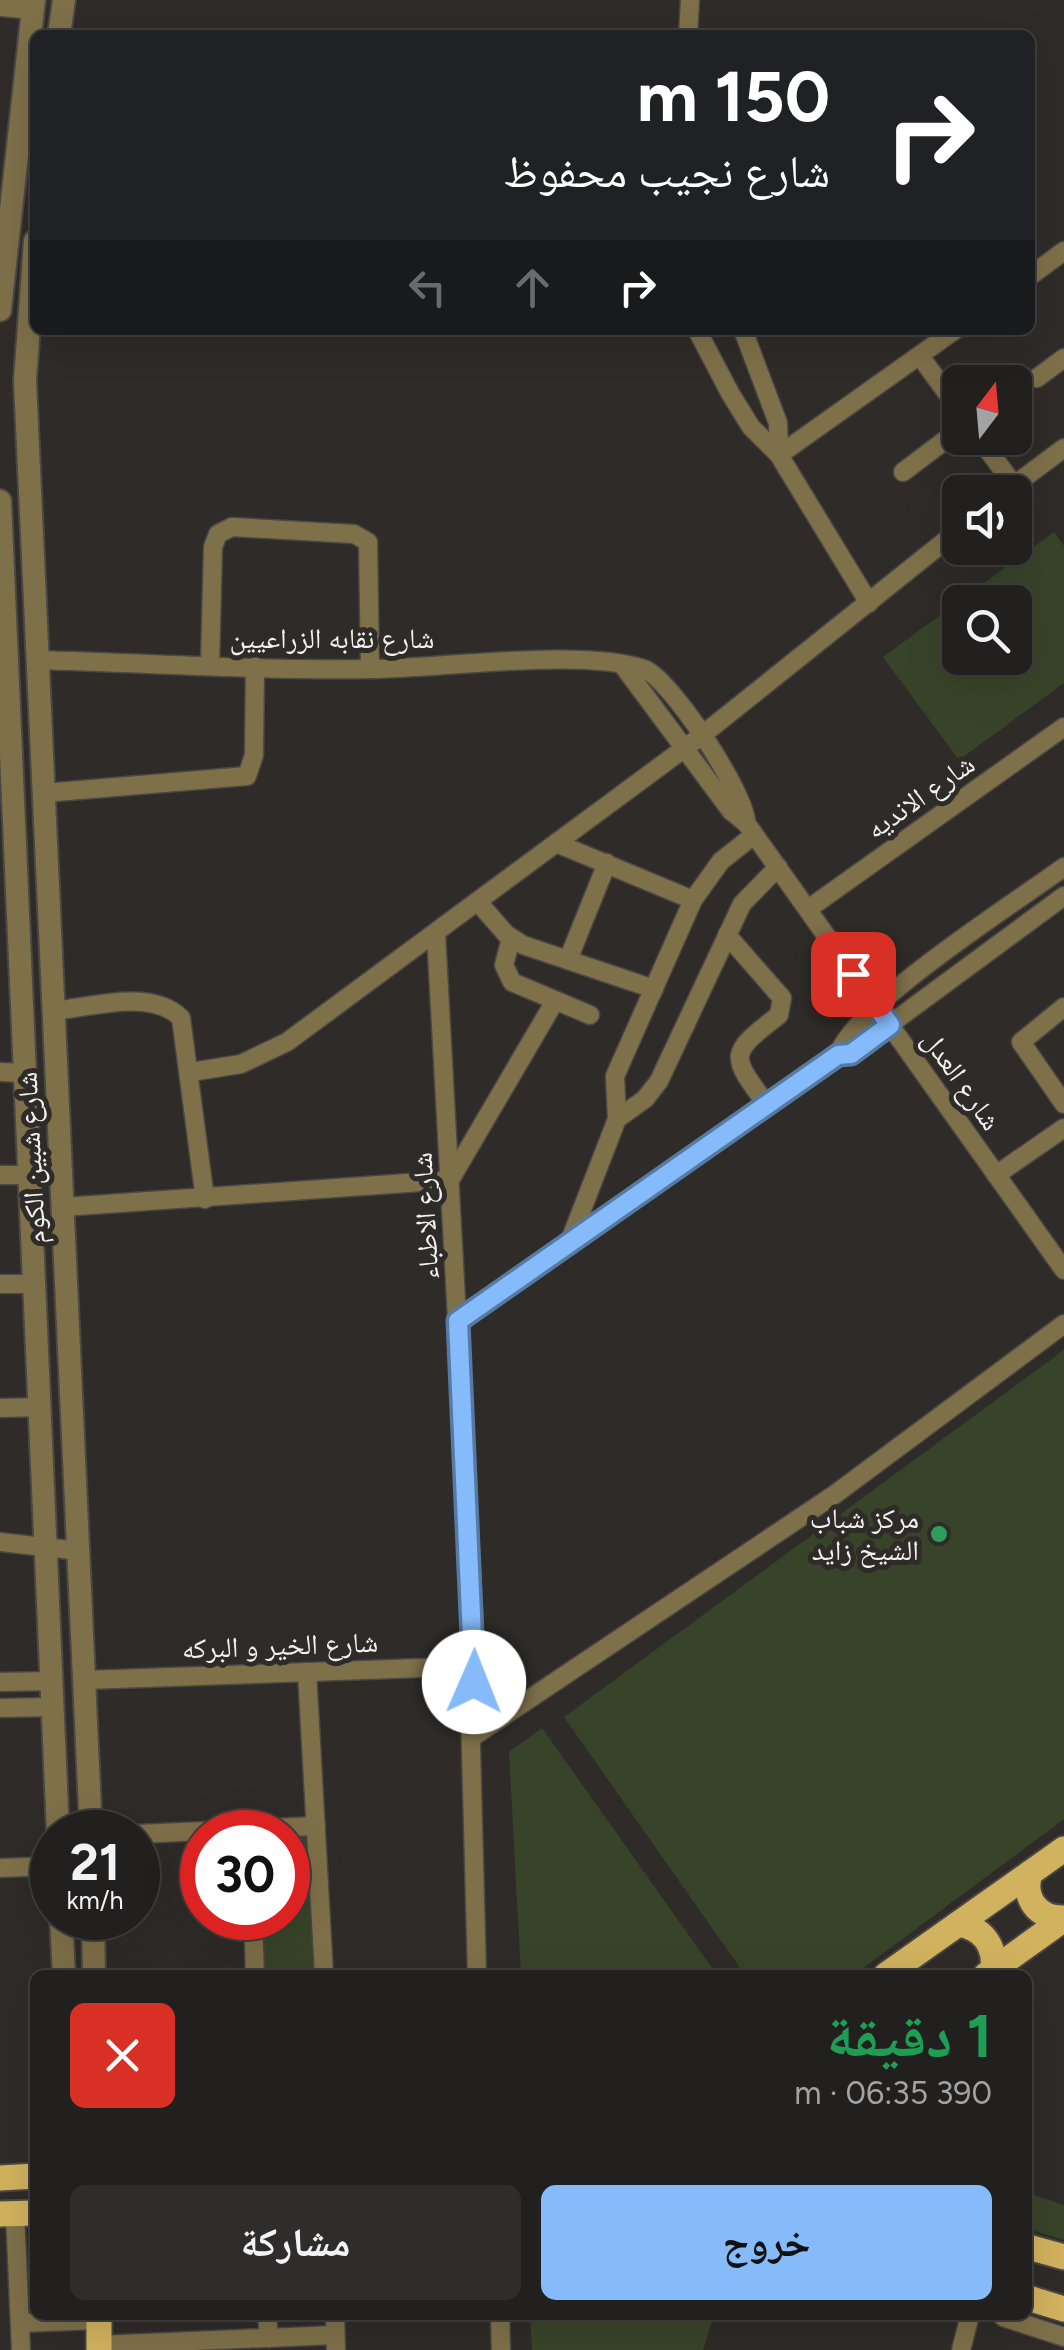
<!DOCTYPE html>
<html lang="ar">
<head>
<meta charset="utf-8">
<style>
  :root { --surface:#22201e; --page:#2e2d2b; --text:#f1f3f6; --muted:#a2a3a4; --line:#3f3e3c; --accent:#86bbfb }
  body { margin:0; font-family:Figtree,"Noto Naskh Arabic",sans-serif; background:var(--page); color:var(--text); direction:rtl; height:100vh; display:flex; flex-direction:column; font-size:38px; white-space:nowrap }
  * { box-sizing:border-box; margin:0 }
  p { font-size:32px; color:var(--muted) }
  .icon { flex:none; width:55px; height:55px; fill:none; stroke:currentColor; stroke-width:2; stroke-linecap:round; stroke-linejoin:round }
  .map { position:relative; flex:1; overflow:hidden; direction:ltr }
  .drawer { position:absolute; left:30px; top:1970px; width:1002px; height:350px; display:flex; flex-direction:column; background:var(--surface); border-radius:15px; box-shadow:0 10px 40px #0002,0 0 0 2px var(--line); direction:rtl }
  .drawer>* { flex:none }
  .hud { position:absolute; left:30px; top:30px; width:1005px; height:305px; border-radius:15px; box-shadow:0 10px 40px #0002,0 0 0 2px var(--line); direction:rtl; background:#202124; color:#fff; overflow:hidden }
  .needle { width:65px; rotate:16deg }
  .buttons { position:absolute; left:942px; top:365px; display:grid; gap:20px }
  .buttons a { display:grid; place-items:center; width:90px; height:90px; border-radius:15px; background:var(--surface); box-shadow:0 10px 40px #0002,0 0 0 2px var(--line); font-size:50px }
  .speed { position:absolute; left:30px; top:1810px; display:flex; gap:20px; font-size:50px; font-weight:700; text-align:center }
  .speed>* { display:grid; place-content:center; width:130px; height:130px; border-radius:50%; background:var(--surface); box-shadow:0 10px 40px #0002,0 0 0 2px var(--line); line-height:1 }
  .speed small { font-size:25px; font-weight:400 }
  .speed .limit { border:15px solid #d22; background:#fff; color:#111 }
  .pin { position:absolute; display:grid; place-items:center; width:85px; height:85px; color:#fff; margin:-42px; border-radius:20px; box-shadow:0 5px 15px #0006 }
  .me { position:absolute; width:110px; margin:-55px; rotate:1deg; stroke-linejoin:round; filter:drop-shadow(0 0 8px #0008) }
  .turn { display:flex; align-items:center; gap:35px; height:210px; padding:0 40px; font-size:45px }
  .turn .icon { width:130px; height:130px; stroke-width:2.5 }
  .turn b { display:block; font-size:70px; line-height:85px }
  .lanes { display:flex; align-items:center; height:95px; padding:0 40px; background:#0003; justify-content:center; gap:50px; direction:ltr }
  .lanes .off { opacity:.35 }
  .round { display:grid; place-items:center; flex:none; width:105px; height:105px; border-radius:15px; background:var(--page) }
  .summary { display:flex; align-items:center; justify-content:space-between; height:170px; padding:0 40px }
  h1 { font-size:60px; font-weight:700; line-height:75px; color:#1e9e55 }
  .button { display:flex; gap:20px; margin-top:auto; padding:20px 40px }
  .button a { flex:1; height:115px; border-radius:15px; background:var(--accent); color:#111; font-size:40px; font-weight:700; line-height:115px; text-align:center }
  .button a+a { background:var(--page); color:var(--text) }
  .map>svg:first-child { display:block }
</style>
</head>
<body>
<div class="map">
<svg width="1064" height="2350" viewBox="0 0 1064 2350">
  <rect width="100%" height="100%" fill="#2e2b28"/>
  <g fill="#384429" fill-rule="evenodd">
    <path d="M1054 532 1064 546V683L959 760 883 657ZM1015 602V658H960V602Z"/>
    <path d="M1064 1350V1819L854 1975H745L564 1717Z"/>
    <path d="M542 1728 717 1975H521L509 1752Z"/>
    <path d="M314 1829 321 1975H258L256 1918H288V1832Z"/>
    <path d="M1028 2193 1064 2205V2240L1028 2229Z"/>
    <path d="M530 2315H714L703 2350H532Z"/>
  </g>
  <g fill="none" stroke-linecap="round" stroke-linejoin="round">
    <g stroke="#4a4744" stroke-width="21">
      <g id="minor">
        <path d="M0 7 33 10"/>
        <path d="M688 35 690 0"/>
        <path d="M1030 276 1064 251"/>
        <path d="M697 330 730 393 751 427 779 455 869 603"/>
        <path d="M743 330 778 423 779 455"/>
        <path d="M920 356 960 411"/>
        <path d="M1037 378 1064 358"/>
        <path d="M979 438 1014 485"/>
        <path d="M779 455 955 330"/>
        <path d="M903 472 960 429"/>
        <path d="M1005 492 1064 448"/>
        <path d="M38 660C149 663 261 671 372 669 442 668 583 648 644 669 670 678 747 795 746 823"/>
        <path d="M210 665 213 547 218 534 232 527 354 534 368 542 370 669"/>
        <path d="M624 667 731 811 746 823 1064 1270"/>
        <path d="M44 793 247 776 254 755 255 666"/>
        <path d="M556 843 693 900"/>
        <path d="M478 902 506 934 523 945 654 989"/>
        <path d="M808 909 1064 727"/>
        <path d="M436 934 476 1666 470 1711 477 1975"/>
        <path d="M727 935 782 998 779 1015C729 1054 729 1054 767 1105"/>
        <path d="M511 938 504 965 512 982 590 1015"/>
        <path d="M568 960 607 863"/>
        <path d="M1064 1007 1021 1042 1064 1104"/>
        <path d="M53 1011C92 1007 151 988 181 1018L205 1199"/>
        <path d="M838 1055C855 1004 1015 903 1064 867"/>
        <path d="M0 1072 25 1073"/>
        <path d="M191 1072 241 1064 287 1042 701 736 960 529"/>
        <path d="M617 1119 645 1099 659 1081 742 904 778 867"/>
        <path d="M0 1175H30"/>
        <path d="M996 1175 1064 1128"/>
        <path d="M63 1207 450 1180 555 1001"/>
        <path d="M569 1243 617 1119 615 1076 693 900 721 861 754 835"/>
        <path d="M0 1284H35"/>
        <path d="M458 1321 838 1055 851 1053 1064 896"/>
        <path d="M0 1408 41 1407"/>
        <path d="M0 1542 79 1551"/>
        <path d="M307 1672 324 1975"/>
        <path d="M86 1680 476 1666"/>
        <path d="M0 1682 52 1681"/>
        <path d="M0 1708 53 1707"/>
        <path d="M471 1738 834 1495 1064 1324"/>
        <path d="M138 1834 316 1826"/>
        <path d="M0 1868 52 1866"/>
        <path d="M253 1918 255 1975"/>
        <path d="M15 2214 21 2350"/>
        <path d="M267 2315 269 2338"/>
        <path d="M335 2315 336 2350"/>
        <path d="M500 2315 501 2350"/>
        <path d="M1003 2317 1064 2337"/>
        <path d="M20 2323 99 2320"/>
        <path d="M99 2345 335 2335"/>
        <path d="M961 2350 970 2315"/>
      </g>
    </g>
    <g stroke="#4a4744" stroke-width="26">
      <g id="tertiary">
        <path d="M59 35 64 0"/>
        <path d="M35 241 25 381 91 1832"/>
        <path d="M0 310 34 0"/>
        <path d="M0 501 58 1832"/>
        <path d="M61 1918 64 1975"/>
        <path d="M93 1918 94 1975"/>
      </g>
    </g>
    <g stroke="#4a4744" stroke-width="29">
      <g id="primary">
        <path d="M1030 1873C1022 1898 1038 1919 1064 1918"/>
        <path d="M958 1924C982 1928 996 1945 993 1971"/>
        <path d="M886 1975 1064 1849"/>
        <path d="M986 1975 1064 1919"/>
        <path d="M0 2178 35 2176"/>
        <path d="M0 2214 35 2213"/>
        <path d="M1028 2247 1064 2257"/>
        <path d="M1028 2298 1064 2309"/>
        <path d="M99 2315V2350"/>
      </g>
    </g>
    <use href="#minor" stroke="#7e7049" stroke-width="18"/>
    <use href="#tertiary" stroke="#7e7049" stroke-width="22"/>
    <use href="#primary" stroke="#d1b25e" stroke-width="25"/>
  </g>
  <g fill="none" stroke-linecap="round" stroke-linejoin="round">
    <g stroke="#577aa3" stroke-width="25">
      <path id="route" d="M474 1682 458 1321 838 1055 851 1054 890 1025 853 974"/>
    </g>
    <use href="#route" stroke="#86bbfb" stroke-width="18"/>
  </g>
  <circle fill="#2e9e5b" stroke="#2e2b28" stroke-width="4" cx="939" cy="1534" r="10"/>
  <g text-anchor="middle" stroke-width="10" stroke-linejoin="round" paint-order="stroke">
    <g font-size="28" fill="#f4f2f0" stroke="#2e2b28">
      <text x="332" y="648">شارع نقابه الزراعيين</text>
      <text transform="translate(920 796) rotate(-35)" y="10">شارع الانديه</text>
      <text transform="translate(962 1080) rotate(55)" y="10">شارع العدل</text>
      <text transform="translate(31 1158) rotate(-93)" y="10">شارع شبين الكوم</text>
      <text transform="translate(425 1216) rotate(-93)" y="10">شارع الاطباء</text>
      <text transform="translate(280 1645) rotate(-2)" y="10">شارع الخير و البركه</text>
    </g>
    <g font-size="28" fill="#f4f2f0" stroke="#2e2b28" text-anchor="end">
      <text x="919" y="1528">مركز شباب<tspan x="919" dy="32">الشيخ زايد</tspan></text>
    </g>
  </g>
</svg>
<div class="buttons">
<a><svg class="needle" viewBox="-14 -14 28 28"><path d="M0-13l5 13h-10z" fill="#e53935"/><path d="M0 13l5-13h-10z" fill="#a2a3a4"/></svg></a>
<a><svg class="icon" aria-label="sound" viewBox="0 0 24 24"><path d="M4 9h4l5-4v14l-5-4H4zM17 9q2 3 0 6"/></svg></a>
<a><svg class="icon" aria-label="search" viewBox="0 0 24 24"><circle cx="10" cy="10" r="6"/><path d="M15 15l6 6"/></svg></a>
</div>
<div class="speed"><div>21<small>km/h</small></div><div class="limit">30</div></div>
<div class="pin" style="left:853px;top:974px;background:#d93025"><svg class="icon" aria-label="arrive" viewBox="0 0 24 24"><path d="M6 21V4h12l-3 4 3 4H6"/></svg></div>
<svg class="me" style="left:474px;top:1682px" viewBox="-20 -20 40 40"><circle r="19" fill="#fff"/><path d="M0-13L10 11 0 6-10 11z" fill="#86bbfb"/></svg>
<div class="hud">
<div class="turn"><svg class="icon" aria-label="right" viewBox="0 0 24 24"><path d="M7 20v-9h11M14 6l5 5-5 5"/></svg><div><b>150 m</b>شارع نجيب محفوظ</div></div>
<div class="lanes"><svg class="icon off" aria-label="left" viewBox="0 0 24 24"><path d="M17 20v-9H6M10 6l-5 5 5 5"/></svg><svg class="icon off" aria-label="ahead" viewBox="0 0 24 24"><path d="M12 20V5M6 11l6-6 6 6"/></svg><svg class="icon" aria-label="right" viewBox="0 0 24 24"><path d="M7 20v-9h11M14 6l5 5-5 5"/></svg></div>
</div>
<section class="drawer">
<div class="summary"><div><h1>1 دقيقة</h1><p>390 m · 06:35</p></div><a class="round" style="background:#d93025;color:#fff"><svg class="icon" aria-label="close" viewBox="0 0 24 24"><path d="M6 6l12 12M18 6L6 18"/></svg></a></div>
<div class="button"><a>خروج</a><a>مشاركة</a></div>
</section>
</div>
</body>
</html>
